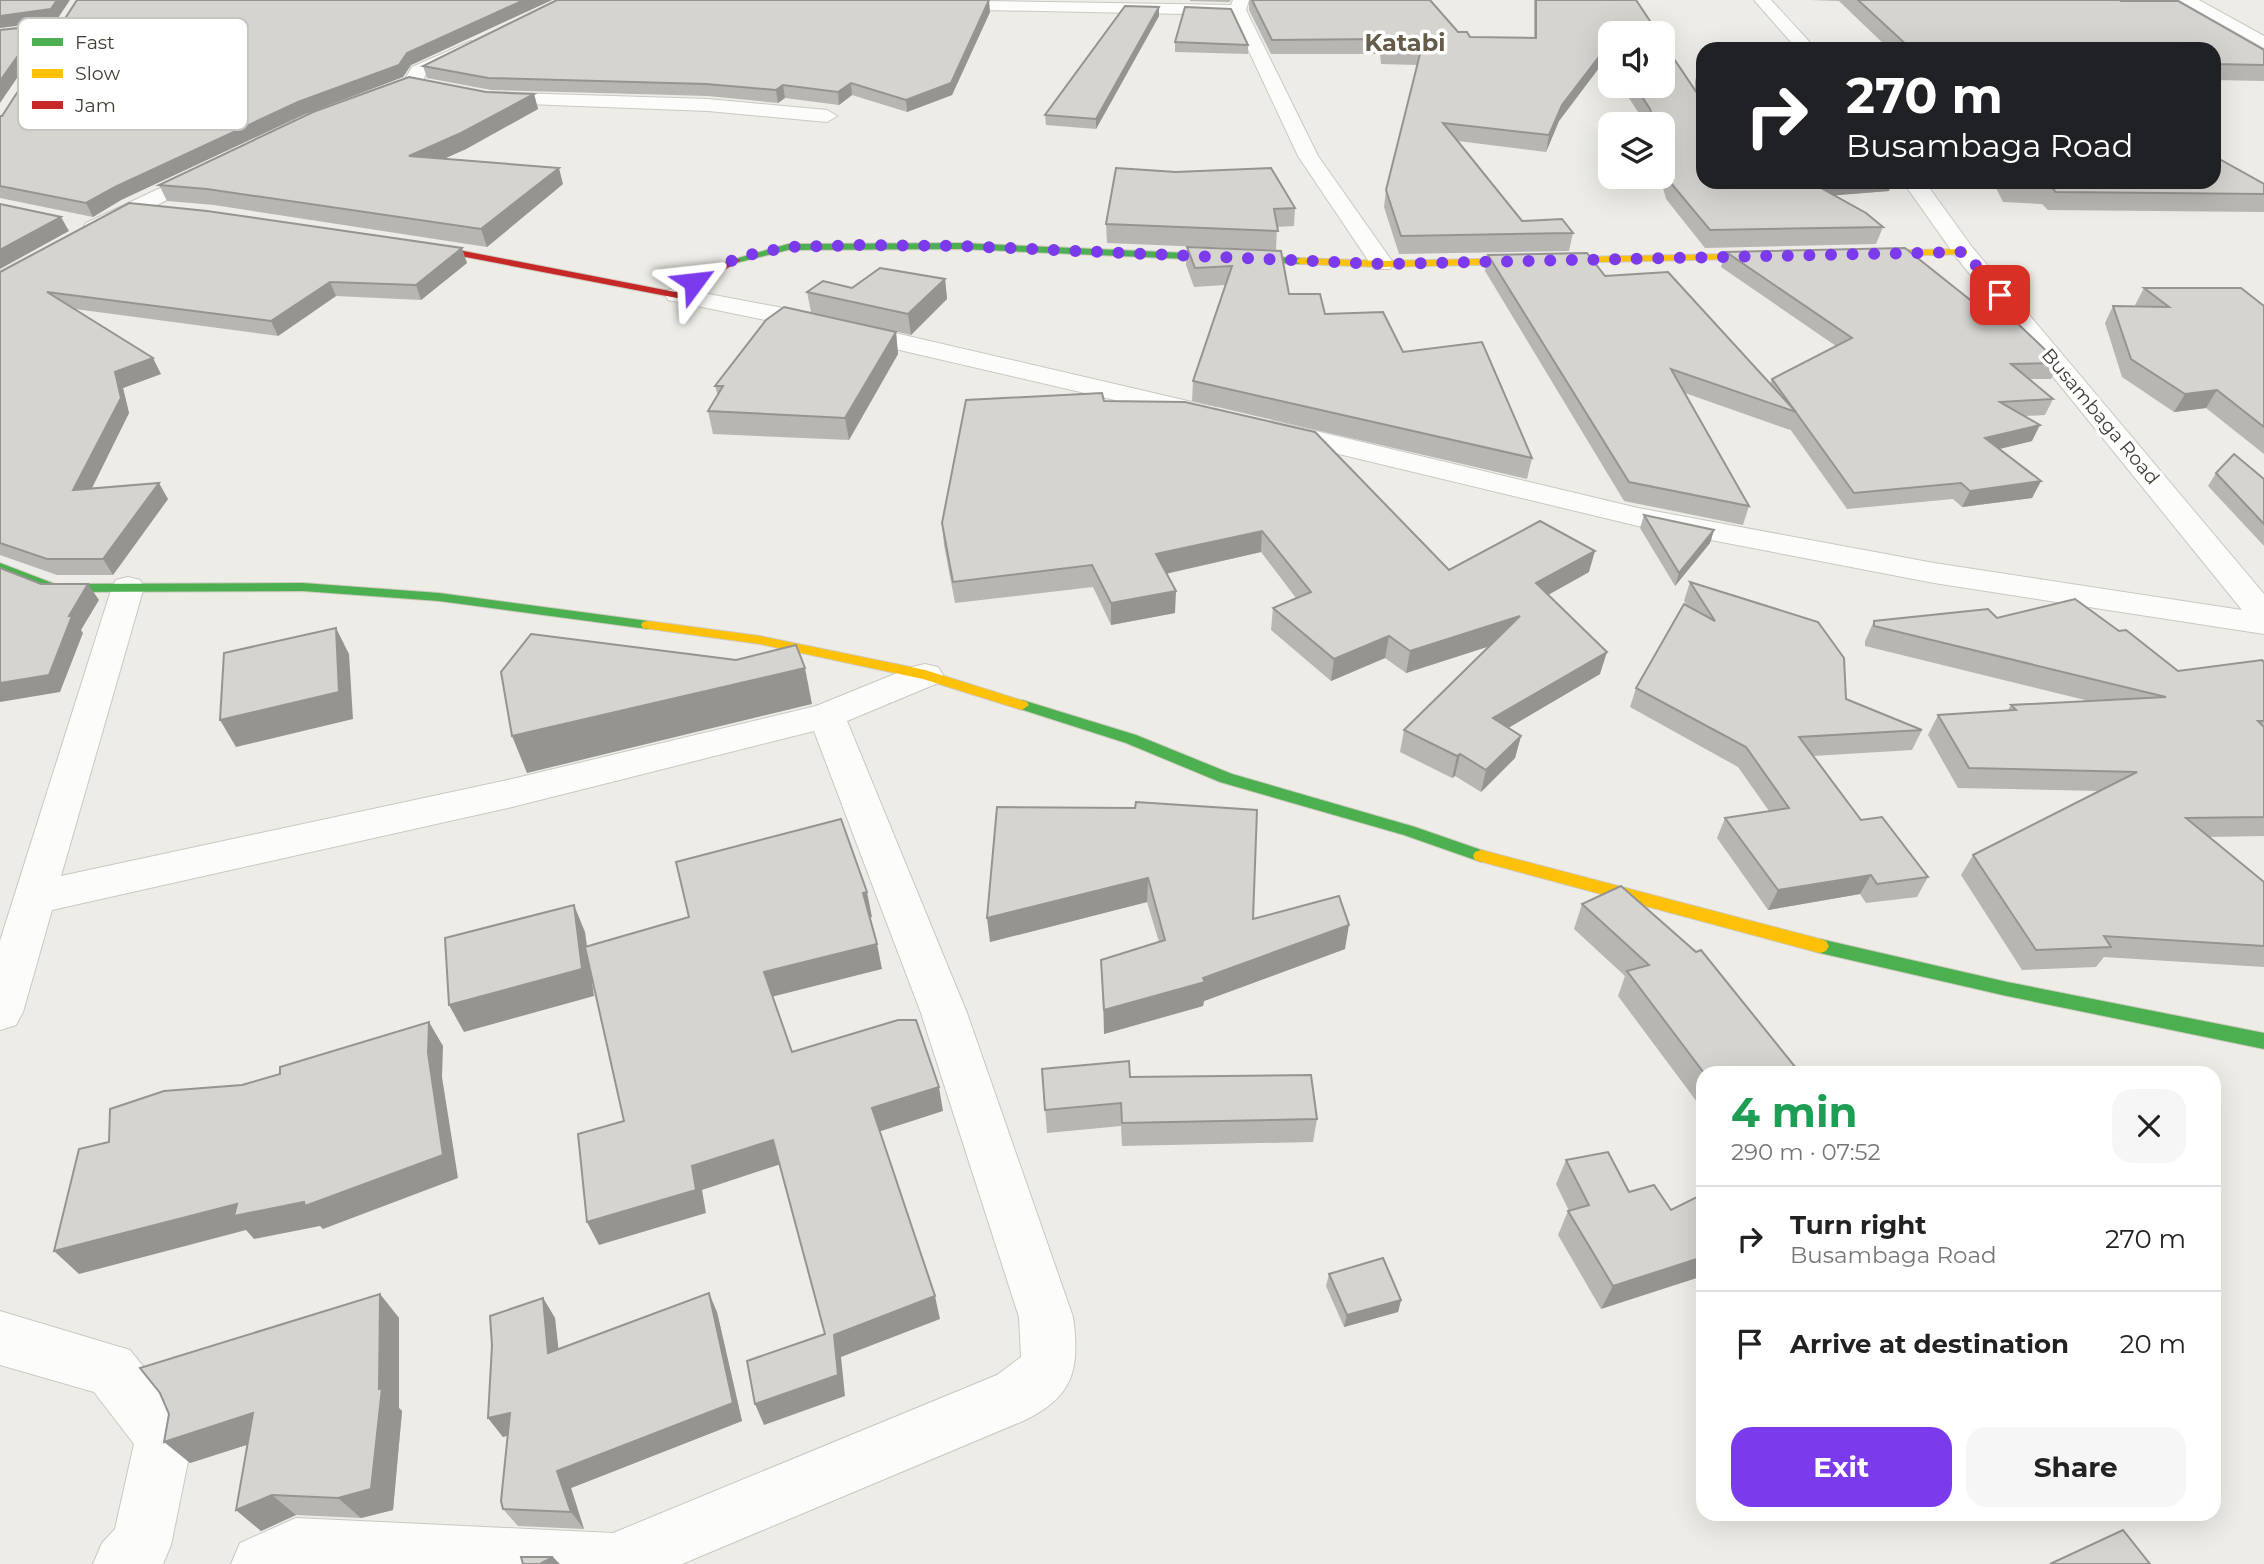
<!DOCTYPE html>
<html lang="en">
<head>
<meta charset="utf-8">
<style>
  :root { --surface:#fff; --page:#f6f6f6; --text:#222; --muted:#767676; --line:#e0e0e0; --accent:#7c3aed }
  body { margin:0; font-family:Montserrat,sans-serif; background:var(--page); color:var(--text); height:100vh; display:flex; flex-direction:column; font-size:26px; white-space:nowrap }
  * { box-sizing:border-box; margin:0 }
  p { font-size:23px; color:var(--muted) }
  .icon { flex:none; width:38px; height:38px; fill:none; stroke:currentColor; stroke-width:2; stroke-linecap:round; stroke-linejoin:round }
  .map { position:relative; flex:1; overflow:hidden }
  .drawer { position:absolute; left:1696px; top:1066px; width:525px; height:455px; display:flex; flex-direction:column; background:var(--surface); border-radius:21px; box-shadow:0 7px 28px #0002 }
  .drawer>* { flex:none }
  .hud { position:absolute; left:1696px; top:42px; width:525px; height:147px; border-radius:21px; box-shadow:0 7px 28px #0002; background:#202124; color:#fff; overflow:hidden }
  .tools { position:absolute; left:1598px; top:21px; display:grid; gap:14px }
  .tools a { display:grid; place-items:center; width:77px; height:77px; border-radius:14px; background:var(--surface); box-shadow:0 7px 28px #0002; font-size:35px }
  .pin { position:absolute; display:grid; place-items:center; width:60px; height:60px; color:#fff; margin:-30px; border-radius:14px; box-shadow:0 4px 10px #0006 }
  .me { position:absolute; width:77px; margin:-38px; rotate:60deg; stroke-linejoin:round; filter:drop-shadow(0 0 5px #0008) }
  .turn { display:flex; align-items:center; gap:24px; height:147px; padding:0 35px; font-size:32px }
  .turn .icon { width:91px; height:91px; stroke-width:2.5 }
  .turn b { display:block; font-size:49px; line-height:60px }
  .round { display:grid; place-items:center; flex:none; width:74px; height:74px; border-radius:21px; background:var(--page) }
  .overview { display:flex; align-items:center; justify-content:space-between; height:119px; padding:0 35px }
  h1 { font-size:42px; font-weight:700; line-height:52px; color:#1e9e55 }
  .action { display:flex; gap:14px; margin-top:auto; padding:14px 35px }
  .action a { flex:1; height:80px; border-radius:21px; background:var(--accent); color:#fff; font-size:28px; font-weight:700; line-height:80px; text-align:center }
  .action a+a { background:var(--page); color:var(--text) }
  ul { padding:0; list-style:none }
  li { display:flex; align-items:center; gap:21px; height:105px; padding:0 35px; border-top:2px solid var(--line) }
  li div { flex:1 }
  li b { display:block; font-size:26px }
  li em { font-style:normal }
  .map>svg:first-child { display:block }
</style>
</head>
<body>
<div class="map">
<svg width="2264" height="1564" viewBox="0 0 2264 1564">
  <rect width="100%" height="100%" fill="#edece6"/>
  <g fill="none" stroke-linecap="round" stroke-linejoin="round">
    <g stroke="#c9c8c2" stroke-width="2">
      <g id="street">
        <path d="M934 0 1231 5 1233 0H1249L1246 10 1318 156 1394 264 1390 269H1374L1298 156 1232 15 938 9 930 4Z"/>
        <path d="M1754 0H1771L1816 49H1797Z"/>
        <path d="M2179 0H2199L2264 36V48Z"/>
        <path d="M65 22 71 23 74 27 71 31 0 40V30Z"/>
        <path d="M471 41 480 46 477 50 426 74 420 87 369 105 359 99 362 95 405 79 412 67Z"/>
        <path d="M484 92 708 99 827 110 837 116 827 122 708 111 477 102 474 98Z"/>
        <path d="M209 165 220 171 216 175 102 233 94 235 83 228 86 223Z"/>
        <path d="M1903 182H1925L1972 247 2264 594V634L1934 583 1638 526 1264 436 1260 430 1264 424 1274 421 1638 508 1934 563 2242 610 1956 257Z"/>
        <path d="M677 288 809 313 1205 405 1215 407 1219 413 1215 419 1205 421 809 329 668 300 665 295 668 290Z"/>
        <path d="M128 577 140 580 144 587 61 876 512 779 816 706 912 667 925 664 938 667 943 675 938 683 847 721 967 1013 1073 1317C1080 1369 1074 1397 1023 1421L682 1564H231L240 1543 296 1518 613 1533 997 1375 1021 1357 1019 1317 921 1013 814 731 512 807 52 910 23 1012 16 1025 0 1030V941L112 587 116 580Z"/>
        <path d="M0 1311 130 1350 184 1417 193 1437 171 1545 163 1564H93L102 1543 115 1529 134 1444 94 1392 0 1365Z"/>
      </g>
    </g>
    <g stroke="#cecabf" stroke-width="2">
      <g id="fast">
        <path d="M961 243 1300 258 1305 261 1300 264 961 249 788 250 736 263 731 260 788 244Z"/>
        <path d="M0 563 55 584 303 583 439 593 648 621 655 625 648 629 439 601 303 591 53 592 0 572Z"/>
        <path d="M1022 700 1136 735 1232 774 1415 827 1487 852 1489 856 1487 860 1481 862 1404 835 1220 782 1126 743 1017 708 1015 705 1017 702Z"/>
        <path d="M1820 939 2007 982 2264 1033V1049L2007 996 1820 953 1814 951 1811 946 1814 941Z"/>
      </g>
    </g>
    <g stroke="#cecabf" stroke-width="2">
      <g id="slow">
        <path d="M1964 249 1967 250V254L1858 257 1853 254 1858 251Z"/>
        <path d="M1777 253 1782 256 1780 258 1382 267 1300 264 1295 261 1300 258 1382 261Z"/>
        <path d="M648 621 760 636 925 670 1027 702 1029 705 1022 710 923 679 760 644 643 628 641 625 643 622Z"/>
        <path d="M1481 850 1820 939 1826 941 1829 946 1826 951 1820 953 1475 860 1473 856 1475 852Z"/>
      </g>
    </g>
    <g stroke="#cecabf" stroke-width="2">
      <path id="jam" d="M412 241 675 292 733 258 741 260 677 298 409 246V242Z"/>
    </g>
    <use href="#street" fill="#fcfcfb" fill-rule="evenodd"/>
    <use href="#fast" fill="#4caf50" fill-rule="evenodd"/>
    <use href="#slow" fill="#ffc107" fill-rule="evenodd"/>
    <use href="#jam" fill="#c62828" fill-rule="evenodd"/>
  </g>
  <g fill="#b8b6b2">
    <path d="M77 0H552L411 65 403 77 303 115 121 200 93 217 0 198V116H2Z"/>
    <path d="M1190 0H1231L1229 2 1190 1Z"/>
    <path d="M1249 0H1430L1458 32 1470 37 1534 38V0H1636L1610 33V68L1605 60 1559 121 1546 152 1458 141 1522 221 1573 233 1569 251 1399 254 1384 207 1386 190 1417 65 1381 64 1380 54H1271L1249 10Z"/>
    <path d="M1810 0H2120L2264 50V81L2214 80V49H1889L1839 1Z"/>
    <path d="M1159 7V16L1096 129 1046 125 1045 115Z"/>
    <path d="M990 12 952 95 907 112 852 95 839 105 785 98 778 103 708 96 491 90 427 78 423 66Z"/>
    <path d="M1175 42 1248 45V54L1175 52Z"/>
    <path d="M1699 66 1889 191 1834 195 1883 227 1876 244 1705 248 1666 199 1660 177H1662V124H1646L1621 86H1662L1695 90V81Z"/>
    <path d="M486 92 534 94 538 109 466 149 445 158 563 184 487 247 214 205 167 201 159 185Z"/>
    <path d="M1993 182H2214L2264 184V212L2048 210 2042 204 2003 202Z"/>
    <path d="M1295 208 1294 226 1277 227 1276 250 1107 243 1106 224Z"/>
    <path d="M1187 247 1281 251 1289 294 1325 314 1403 352 1532 458 1527 479 1192 401 1193 381 1225 285 1194 287 1186 265Z"/>
    <path d="M1726 252 1998 322 2059 363 2051 379H2029L2053 399 2045 415 2025 416 2032 441 2000 449 2041 481 2032 498 1962 507 1953 499 1847 509 1790 429V430L1685 393 1749 506 1743 525 1624 501 1485 271 1488 255 1605 276 1770 384 1772 379 1836 346 1721 267Z"/>
    <path d="M467 263 421 300 336 296 278 336 75 309 161 374 123 388 129 413 92 488 168 499 113 575H57L0 555V272Z"/>
    <path d="M945 279 947 299 911 335 811 312 807 292Z"/>
    <path d="M2144 288 2264 306V454L2206 408 2174 412 2122 377 2105 323 2113 306 2137 307 2135 305Z"/>
    <path d="M896 332 898 354 849 440 713 434 708 411 718 396 715 386Z"/>
    <path d="M1104 401 1449 570 1589 572 1548 595 1600 674 1508 728 1521 736 1515 758 1481 792 1455 776 1452 778 1400 752 1404 730 1490 646 1406 673 1385 658 1331 681 1271 630 1273 608 1296 598 1261 552 1166 574 1175 613 1111 625 1093 587 955 603 944 545 942 523Z"/>
    <path d="M2216 473 2264 479V546L2208 486Z"/>
    <path d="M1644 515 1714 530 1710 543 1675 586 1640 528Z"/>
    <path d="M1690 582 1846 699 1922 730 1912 750 1813 756 1861 820 1928 877 1917 897 1866 903 1860 894 1768 910 1717 838 1725 818 1769 811 1738 767 1630 707 1636 688 1687 606 1684 601Z"/>
    <path d="M1997 618 2119 631 2178 671 2264 662V836L2209 837 2264 882V967L2104 957 2096 967 2022 970 1961 875 1973 855 2099 791 1958 788 1928 735 1938 715 2008 710 2011 705 2089 701 1865 646V641L1874 621Z"/>
    <path d="M997 807 1253 919 1345 949 1204 1001 1203 1006 1104 1034 1101 960 1159 942 1147 902 990 942Z"/>
    <path d="M1582 904 1800 1073H1703V1110L1618 996 1625 976 1574 929Z"/>
    <path d="M1042 1069 1130 1077 1317 1119 1313 1142 1122 1146 1121 1126 1047 1133Z"/>
    <path d="M1566 1160 1629 1192 1671 1210 1601 1309 1558 1235 1568 1211H1569L1556 1184Z"/>
    <path d="M1329 1274 1401 1300 1398 1312 1344 1327 1326 1286Z"/>
    <path d="M380 1294 399 1318V1408L402 1411 393 1510 361 1518 296 1515 261 1531 236 1510 247 1445 190 1463 169 1414Z"/>
    <path d="M543 1298 555 1318 558 1349 717 1312 742 1421 571 1488 584 1529 518 1526 503 1509 508 1435 503 1437 488 1418Z"/>
  </g>
  <g fill="#969491">
    <path d="M57 0H70L56 21 0 28V16Z"/>
    <path d="M524 0H552L411 65 403 77 303 115 121 200 93 217 86 203 115 187 298 102Z"/>
    <path d="M989 0 990 12 952 95 907 112 906 100Z"/>
    <path d="M1159 7V16L1096 129V119Z"/>
    <path d="M39 26 45 37 0 103V81Z"/>
    <path d="M1608 45 1605 60 1559 121 1546 152 1549 135 1562 105Z"/>
    <path d="M851 83 852 95 839 105 838 92Z"/>
    <path d="M783 85 785 98 778 103 776 90Z"/>
    <path d="M534 94 538 109 466 149 415 172 409 156Z"/>
    <path d="M559 168 563 184 487 247 481 229Z"/>
    <path d="M1808 182H1892L1889 191 1803 198Z"/>
    <path d="M61 217 69 231 0 269V250Z"/>
    <path d="M462 248 467 263 421 300 416 285Z"/>
    <path d="M945 279 947 299 911 335 908 314Z"/>
    <path d="M330 282 336 296 278 336 271 321Z"/>
    <path d="M896 332 898 354 849 440 845 418Z"/>
    <path d="M153 358 161 374 123 388 129 413 83 506 73 490 115 372Z"/>
    <path d="M2217 390 2206 408 2174 412 2185 394Z"/>
    <path d="M2040 425 2032 441 1978 454 1985 438Z"/>
    <path d="M2041 481 2032 498 1962 507 1970 491Z"/>
    <path d="M159 483 168 499 113 575 103 559Z"/>
    <path d="M1714 530 1710 543 1675 586 1679 573Z"/>
    <path d="M1262 531 1261 552 1155 576 1156 554Z"/>
    <path d="M1595 551 1589 572 1530 605 1536 583Z"/>
    <path d="M88 584 99 600 81 630 83 633 60 692 0 702V683L69 616Z"/>
    <path d="M1176 591 1175 613 1111 625V603Z"/>
    <path d="M1520 616 1515 638 1406 673 1410 651Z"/>
    <path d="M336 628 349 654 353 719 236 747 220 720Z"/>
    <path d="M1389 636 1385 658 1331 681 1334 659Z"/>
    <path d="M1607 652 1600 674 1488 740 1493 718Z"/>
    <path d="M805 668 812 704 527 773 512 736Z"/>
    <path d="M1521 736 1515 758 1481 792 1486 770Z"/>
    <path d="M1460 754 1455 776 1452 778 1457 756Z"/>
    <path d="M1871 875 1860 894 1768 910 1778 890Z"/>
    <path d="M1148 878 1147 902 990 942 987 918Z"/>
    <path d="M867 892 872 917 868 918 863 893Z"/>
    <path d="M574 905 585 932 594 996 464 1032 449 1005Z"/>
    <path d="M1349 925 1345 949 1204 1001 1203 1006 1104 1034V1010L1203 978Z"/>
    <path d="M877 944 882 969 771 997 764 972Z"/>
    <path d="M429 1022 443 1046 442 1077 458 1178 323 1229 320 1226 254 1239 246 1230 79 1274 54 1251 237 1204 428 1053Z"/>
    <path d="M939 1087 943 1111 878 1132 872 1108Z"/>
    <path d="M773 1140 781 1164 702 1190 706 1213 599 1245 587 1222 692 1166Z"/>
    <path d="M1703 1257V1276L1601 1309 1613 1286Z"/>
    <path d="M709 1293 717 1312 742 1421 571 1488 584 1529 571 1512 557 1471Z"/>
    <path d="M380 1294 399 1318V1408L402 1411 393 1510 361 1518 338 1498 379 1389Z"/>
    <path d="M935 1296 940 1319 841 1357 845 1396 764 1425 755 1404 834 1335Z"/>
    <path d="M543 1298 555 1318 561 1372 548 1353Z"/>
    <path d="M1401 1300 1398 1312 1344 1327 1347 1315Z"/>
    <path d="M253 1413 277 1435 190 1463 164 1442Z"/>
    <path d="M510 1413 524 1431 503 1437 488 1418Z"/>
    <path d="M272 1495 296 1515 261 1531 236 1510Z"/>
    <path d="M553 1557 560 1564H540Z"/>
  </g>
  <g fill="#d6d4cf" stroke="#969491" stroke-width="2">
    <path d="M0 0H57L51 9 0 16Z"/>
    <path d="M77 0H524L407 53 399 65 298 102 115 187 86 203 0 186V116H2Z"/>
    <path d="M557 0H989L951 83 906 100 851 83 838 92 783 85 776 90 706 84 488 78 423 66Z"/>
    <path d="M1252 0H1430L1458 32H1467L1470 37 1536 38V0H1636L1658 33H1610V48L1608 45 1562 105 1549 135 1443 123 1522 221 1562 219 1573 233 1401 236 1386 190 1421 50 1383 49 1381 39 1272 40Z"/>
    <path d="M1858 0H2120L2121 1H2178L2264 50V65L2214 64V49H1911Z"/>
    <path d="M1125 6 1159 7 1096 119 1045 115Z"/>
    <path d="M1185 7 1231 9 1248 45 1175 42Z"/>
    <path d="M39 26 0 81V30Z"/>
    <path d="M1662 41 1699 96V66H1703V182H1810L1866 213 1883 227 1710 230 1670 182 1662 155V124H1654L1650 109 1635 86H1662Z"/>
    <path d="M409 77 486 92 534 94 461 133 409 156 559 168 481 229 207 189 159 185 313 112Z"/>
    <path d="M2214 156 2264 184V194L2056 192 2050 186 2011 184 2010 182H2214Z"/>
    <path d="M1116 168 1176 172 1271 168 1295 208 1274 209 1278 231 1106 224Z"/>
    <path d="M129 203 207 211 462 248 416 285 330 282 271 321 47 292 153 358 115 372 121 398 73 490 159 483 103 559H47L0 543V272Z"/>
    <path d="M0 204 61 217 0 250Z"/>
    <path d="M1187 247 1281 251 1289 294H1320L1325 314 1383 312 1403 352 1482 342 1532 458 1193 381 1232 266 1195 268Z"/>
    <path d="M1905 248 1998 322 2015 321 2059 363 2011 364 2053 399 2000 402 2040 425 1985 438 2041 481 1970 491 1961 483 1854 493 1772 379 1852 338 1726 252Z"/>
    <path d="M1587 253 1605 276 1668 272 1796 412 1671 369 1749 506 1629 482 1488 255Z"/>
    <path d="M880 268 945 279 908 314 807 292 823 281 852 288Z"/>
    <path d="M2144 288H2241L2264 306V427L2217 390 2185 394 2131 359 2113 306 2169 307Z"/>
    <path d="M784 307 896 332 845 418 708 411 723 386H715L766 320Z"/>
    <path d="M1102 393 1104 401 1185 402 1315 432 1449 570 1540 521 1595 551 1536 583 1607 652 1493 718 1521 736 1486 770 1460 754 1457 756 1404 730 1520 616 1410 651 1389 636 1334 659 1273 608 1311 592 1262 531 1156 554 1176 591 1111 603 1092 565 953 582 942 523 966 400Z"/>
    <path d="M2234 454 2264 479V524L2216 473Z"/>
    <path d="M1644 515 1714 530 1679 573Z"/>
    <path d="M0 568 41 584H88L69 616H72L49 675 0 683Z"/>
    <path d="M1690 582 1818 622 1844 658 1846 699 1922 730 1799 737 1861 820 1882 817 1928 877 1877 884 1871 875 1778 890 1725 818 1789 808 1746 747 1636 688 1684 604 1715 621Z"/>
    <path d="M2075 599 2119 631 2126 630 2178 671 2262 660 2264 662V721H2258L2264 727V817L2186 818 2264 882V946L2104 936 2111 947 2036 950 1973 855 2137 772 1969 768 1938 715 2016 710 2011 705 2166 697 1874 626V621L1988 609 1997 618Z"/>
    <path d="M336 628 339 692 220 720 224 653Z"/>
    <path d="M531 634 736 660 796 645 805 668 512 736 501 672Z"/>
    <path d="M1136 802 1257 810 1253 919 1339 896 1349 925 1203 978 1205 982 1104 1010 1101 960 1165 940 1148 878 987 918 997 807 1135 808Z"/>
    <path d="M841 819 867 892 863 893 877 944 764 972 792 1052 898 1020H916L939 1087 872 1108 935 1296 834 1335 838 1375 755 1404 747 1361 825 1334 773 1140 692 1166 696 1190 587 1222 578 1134 624 1121 585 947 689 917 676 862Z"/>
    <path d="M1621 886 1696 952 1701 950 1800 1073H1704L1627 971 1649 965 1582 904Z"/>
    <path d="M574 905 582 969 449 1005 445 938Z"/>
    <path d="M429 1022 428 1053 443 1155 305 1206 304 1202 234 1216 237 1204 54 1251 79 1149 109 1142 110 1109 164 1091 242 1085 280 1074V1067Z"/>
    <path d="M1129 1061 1130 1077 1311 1075 1317 1119 1122 1123 1121 1103 1045 1110 1042 1069Z"/>
    <path d="M1608 1152 1629 1192 1654 1185 1671 1210 1703 1194V1257L1613 1286 1568 1211 1589 1205 1566 1160Z"/>
    <path d="M1383 1258 1401 1300 1347 1315 1329 1274Z"/>
    <path d="M709 1293 733 1403 557 1471 571 1512 503 1509 501 1501 510 1413 488 1418 492 1345 490 1316 543 1298 548 1353Z"/>
    <path d="M380 1294 379 1389 382 1388 371 1489 338 1498 272 1495 236 1510 253 1413 164 1442 169 1414 160 1393 140 1368Z"/>
    <path d="M2123 1530 2150 1564H2050Z"/>
    <path d="M521 1557H553L540 1564H523Z"/>
  </g>
  <g fill="none" stroke-linecap="round" stroke-linejoin="round">
    <path stroke="#7c3aed" stroke-width="12" stroke-dasharray="0 21.6" d="M694 282 731 261 753 254 789 247 863 245 961 246 1382 264 1965 252 2000 295"/>
  </g>
  <g text-anchor="middle" stroke-width="7" stroke-linejoin="round" paint-order="stroke">
    <g font-size="19" fill="#423d34" stroke="#fff">
      <text transform="translate(2101 416) rotate(50)" y="7">Busambaga Road</text>
    </g>
    <g font-size="24" font-weight="bold" fill="#645b4b" stroke="#fff">
      <text x="1405" y="51">Katabi</text>
    </g>
  </g>
  <rect x="18" y="18" width="230" height="112" rx="10" fill="#fff" stroke="#c6c5c2" stroke-width="2"/>
  <rect x="32" y="38" width="31" height="8" fill="#4caf50"/>
  <rect x="32" y="69" width="31" height="9" fill="#ffc107"/>
  <rect x="32" y="101" width="31" height="8" fill="#c62828"/>
  <g font-size="19" fill="#423d34">
    <text x="75" y="49">Fast</text>
    <text x="75" y="80">Slow</text>
    <text x="75" y="112">Jam</text>
  </g>
</svg>
<div class="tools">
<a><svg class="icon" aria-label="sound" viewBox="0 0 24 24"><path d="M4 9h4l5-4v14l-5-4H4zM17 9q2 3 0 6"/></svg></a>
<a><svg class="icon" aria-label="layers" viewBox="0 0 24 24"><path d="M12 4l9 5-9 5-9-5zM3 14l9 5 9-5"/></svg></a>
</div>
<div class="pin" style="left:2000px;top:295px;background:#d93025"><svg class="icon" aria-label="arrive" viewBox="0 0 24 24"><path d="M6 21V4h12l-3 4 3 4H6"/></svg></div>
<svg class="me" style="left:694px;top:282px" viewBox="-20 -20 40 40"><path d="M0-17L14 15 0 8-14 15z" fill="#7c3aed" stroke="#fff" stroke-width="4"/></svg>
<div class="hud">
<div class="turn"><svg class="icon" aria-label="right" viewBox="0 0 24 24"><path d="M7 20v-9h11M14 6l5 5-5 5"/></svg><div><b>270 m</b>Busambaga Road</div></div>
</div>
<section class="drawer">
<div class="overview"><div><h1>4 min</h1><p>290 m · 07:52</p></div><a class="round"><svg class="icon" aria-label="close" viewBox="0 0 24 24"><path d="M6 6l12 12M18 6L6 18"/></svg></a></div>
<ul>
<li><svg class="icon" aria-label="right" viewBox="0 0 24 24"><path d="M7 20v-9h11M14 6l5 5-5 5"/></svg><div><b>Turn right</b><p>Busambaga Road</p></div><em>270 m</em></li>
<li><svg class="icon" aria-label="arrive" viewBox="0 0 24 24"><path d="M6 21V4h12l-3 4 3 4H6"/></svg><div><b>Arrive at destination</b></div><em>20 m</em></li>
</ul>
<div class="action"><a>Exit</a><a>Share</a></div>
</section>
</div>
</body>
</html>
